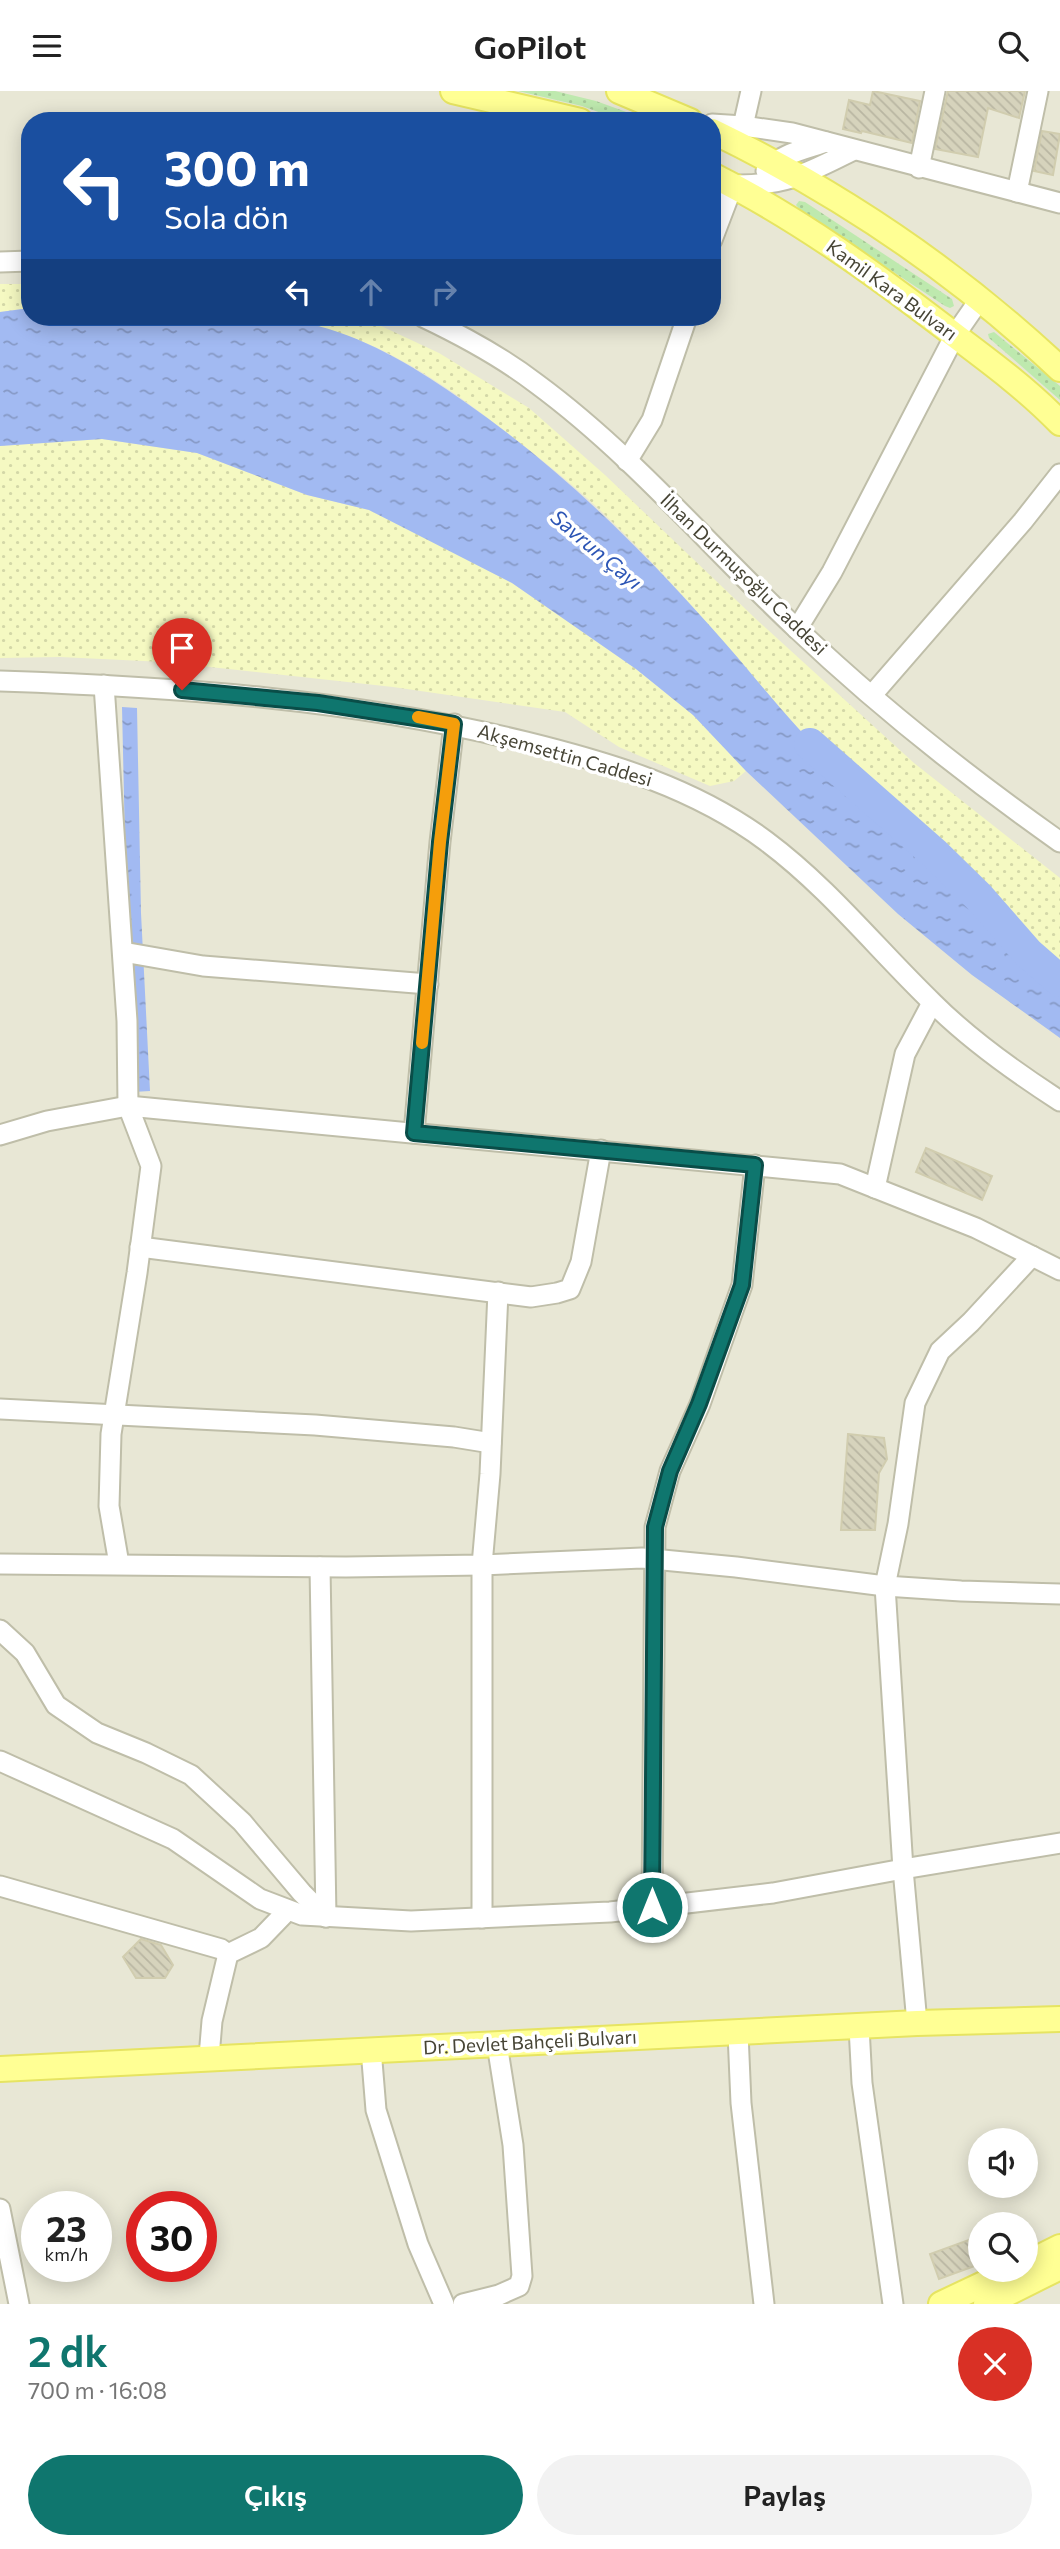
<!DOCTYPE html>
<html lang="tr">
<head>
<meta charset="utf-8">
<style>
  :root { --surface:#fff; --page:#f2f2f2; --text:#222; --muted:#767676; --accent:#0f766e }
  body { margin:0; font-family:Commissioner,sans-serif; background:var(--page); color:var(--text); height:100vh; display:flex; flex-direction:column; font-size:26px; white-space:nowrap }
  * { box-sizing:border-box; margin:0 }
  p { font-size:23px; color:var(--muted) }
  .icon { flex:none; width:38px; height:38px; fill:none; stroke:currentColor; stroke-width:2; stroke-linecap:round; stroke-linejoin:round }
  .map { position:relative; height:2213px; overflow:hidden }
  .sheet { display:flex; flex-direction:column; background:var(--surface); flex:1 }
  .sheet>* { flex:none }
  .top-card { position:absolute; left:21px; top:21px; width:700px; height:214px; border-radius:28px; box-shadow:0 4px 18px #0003; background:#1a4fa0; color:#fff; overflow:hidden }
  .controls { position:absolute; left:968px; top:2037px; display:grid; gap:14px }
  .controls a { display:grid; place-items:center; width:70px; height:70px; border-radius:50%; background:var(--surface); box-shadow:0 4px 18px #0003; font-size:35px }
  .speed { position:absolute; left:21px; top:2100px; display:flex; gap:14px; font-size:35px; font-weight:700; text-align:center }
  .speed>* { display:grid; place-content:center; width:91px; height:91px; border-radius:50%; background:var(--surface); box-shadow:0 4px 18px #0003; line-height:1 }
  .speed small { font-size:18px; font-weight:400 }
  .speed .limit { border:10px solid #d22; background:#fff; color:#111 }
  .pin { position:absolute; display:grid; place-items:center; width:60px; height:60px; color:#fff; margin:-72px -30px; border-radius:50% 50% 50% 0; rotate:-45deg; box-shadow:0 0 7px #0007 }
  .pin .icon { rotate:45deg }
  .me { position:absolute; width:77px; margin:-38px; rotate:0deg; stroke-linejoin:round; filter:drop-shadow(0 0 5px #0008) }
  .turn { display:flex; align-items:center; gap:24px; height:147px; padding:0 28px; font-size:32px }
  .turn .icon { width:91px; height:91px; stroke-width:2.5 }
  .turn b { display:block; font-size:49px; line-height:60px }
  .lanes { display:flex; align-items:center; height:66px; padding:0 28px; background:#0003; justify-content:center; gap:35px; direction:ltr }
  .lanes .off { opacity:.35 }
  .round { display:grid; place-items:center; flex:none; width:74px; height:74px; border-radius:37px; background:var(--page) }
  .overview { display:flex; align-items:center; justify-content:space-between; height:119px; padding:0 28px }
  h1 { font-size:42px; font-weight:600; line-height:52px; color:var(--accent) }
  .cta { display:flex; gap:14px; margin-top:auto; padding:14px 28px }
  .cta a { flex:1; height:80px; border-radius:42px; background:var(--accent); color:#fff; font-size:28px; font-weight:600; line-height:80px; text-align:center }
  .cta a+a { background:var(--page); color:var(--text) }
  header { display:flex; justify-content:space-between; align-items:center; height:91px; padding:0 28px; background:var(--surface); font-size:32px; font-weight:600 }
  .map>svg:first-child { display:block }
</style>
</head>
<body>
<header><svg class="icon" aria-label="menu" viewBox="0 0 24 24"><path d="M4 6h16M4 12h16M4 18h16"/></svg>GoPilot<svg class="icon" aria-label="search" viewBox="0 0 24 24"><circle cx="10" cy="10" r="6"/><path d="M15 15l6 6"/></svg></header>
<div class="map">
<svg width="1060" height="2213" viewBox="0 0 1060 2213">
  <defs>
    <pattern id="grass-dots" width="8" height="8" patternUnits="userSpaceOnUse" patternTransform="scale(1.75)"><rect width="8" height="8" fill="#bee9ae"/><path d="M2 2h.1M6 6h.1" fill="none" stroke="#a5c996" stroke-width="1.8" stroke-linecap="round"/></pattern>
    <pattern id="sand-dots" width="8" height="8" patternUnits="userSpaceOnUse" patternTransform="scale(1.75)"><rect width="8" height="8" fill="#f5f9c2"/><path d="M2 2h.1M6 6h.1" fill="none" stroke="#d3d7a7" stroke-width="1.8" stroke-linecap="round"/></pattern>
    <pattern id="water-ripples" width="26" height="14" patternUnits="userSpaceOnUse" patternTransform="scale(1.75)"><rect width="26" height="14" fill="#a2baf2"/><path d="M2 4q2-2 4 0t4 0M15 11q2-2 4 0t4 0" fill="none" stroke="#8699c5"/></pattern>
    <pattern id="building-back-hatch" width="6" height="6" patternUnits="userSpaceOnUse" patternTransform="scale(1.75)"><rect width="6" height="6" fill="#d6d3bc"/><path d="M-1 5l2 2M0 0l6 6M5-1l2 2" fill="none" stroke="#b9b6a2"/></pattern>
  </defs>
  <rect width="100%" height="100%" fill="#f4f3e7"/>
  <path fill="#e8e7d5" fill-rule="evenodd" d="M0 0H1060V2213H0ZM30 30H712V226H30ZM980 2049H1026V2095H980ZM37 2116H96V2175H37ZM142 2116H201V2175H142ZM980 2133H1026V2179H980Z"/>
  <g fill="url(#grass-dots)">
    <path d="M518 0H555L596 10 651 30H623L582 15Z"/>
    <path d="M799 110 805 111 952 208 954 215 950 217 945 215 801 120 796 114Z"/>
    <path d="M994 241 1060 295V309L989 247 988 243Z"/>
  </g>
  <g fill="url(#sand-dots)">
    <path d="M0 193H30V217L0 221Z"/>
    <path d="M250 226H352L379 234 439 262 529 317 605 384 757 529 914 672 1060 787V872C986 823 922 763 860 699 839 678 816 657 796 635 732 562 671 486 600 419 569 390 536 364 502 338 461 306 417 274 368 253 330 236 291 231 250 226Z"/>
    <path d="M102 348 197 362 307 404 369 419 450 459 512 492 636 578 693 624 746 680 734 690 710 695 619 656 565 621 393 596 164 571 60 566 0 567V355Z"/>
  </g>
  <g fill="url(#water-ripples)">
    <path d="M30 217V226C81 226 132 226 184 226 228 226 274 224 318 235 372 249 419 279 465 311 557 375 636 452 710 535 740 568 768 604 798 637 877 723 963 807 1060 872V947L972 884 898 823 746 680 693 624 636 578 512 492 369 419 307 404 197 362 102 348 0 355V221Z"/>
    <path d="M122 616 137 617 141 822 150 1000 133 1001V886L125 751Z"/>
  </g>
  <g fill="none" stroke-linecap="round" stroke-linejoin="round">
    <path stroke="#a2baf2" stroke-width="32" d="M810 653 934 762 979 806 1028 862 1060 890"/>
  </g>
  <g fill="url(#building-back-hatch)" stroke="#d1cdaf" stroke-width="2">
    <path d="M873 0 920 10 912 52 862 40 861 42 843 38 849 9 870 14Z"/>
    <path d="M948 0H1025L1019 27 988 17 978 66 935 58Z"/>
    <path d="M1042 40 1060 43 1053 84 1034 80Z"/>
    <path d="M926 1057 992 1085 982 1109 916 1081Z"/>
    <path d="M848 1343 884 1347 887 1368 879 1382 875 1439H841Z"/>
    <path d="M141 1848 161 1854 173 1874 165 1887H136L123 1866Z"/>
    <path d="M980 2145V2173L939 2188 930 2163Z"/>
  </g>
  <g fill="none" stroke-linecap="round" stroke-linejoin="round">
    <g stroke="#bfbea9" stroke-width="23">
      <g id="minor">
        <path d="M712 33 743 35 792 42 1060 112"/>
        <path d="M743 35 751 0"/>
        <path d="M919 77 935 0"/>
        <path d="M766 80C779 63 806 58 826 51"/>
        <path d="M1017 101 1038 0"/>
        <path d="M712 149 733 94C787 95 807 82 854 59"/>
        <path d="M0 171 30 170"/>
        <path d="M423 226C463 245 502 266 537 293 632 363 710 456 796 537 877 614 968 686 1060 751"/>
        <path d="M627 370 652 329 687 226"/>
        <path d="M797 538 832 481 955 244 980 208"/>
        <path d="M0 590C177 596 353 608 526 651 611 672 695 697 766 750 829 797 877 858 933 912 971 950 1015 981 1060 1010"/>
        <path d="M104 594 127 930 128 1015 151 1075 137 1182 111 1343 109 1415 119 1473"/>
        <path d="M872 604 1023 430 1060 383"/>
        <path d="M123 861 203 875 428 893"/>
        <path d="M414 1042 440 751 454 633"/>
        <path d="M0 1044 47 1030 128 1015 840 1083 976 1137 1060 1179"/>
        <path d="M875 1097 905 963 932 912"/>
        <path d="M140 1156 531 1206 557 1202 570 1198 581 1171 601 1059"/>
        <path d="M0 1318 315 1334 454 1346 491 1352"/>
        <path d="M0 1473 346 1476 482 1474 642 1467 736 1476 885 1495 961 1500 1060 1503"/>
        <path d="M320 1476 326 1826"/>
        <path d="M0 1539 25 1562 56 1614 97 1642 146 1662 191 1684 242 1731 302 1802 326 1826"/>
        <path d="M0 1670 173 1748 260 1808 302 1824 411 1830 610 1821 773 1802 903 1778 1060 1752"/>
        <path d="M0 1795 221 1858 228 1863"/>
        <path d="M652 1816 655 1436 670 1380 700 1313 742 1194 755 1074"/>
        <path d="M482 1827V1474L490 1383 498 1201"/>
        <path d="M917 1932 903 1778 885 1495 898 1433 915 1312 940 1260 971 1231 1032 1165"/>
        <path d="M859 1936 862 1992 893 2213"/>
        <path d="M738 1942 741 2012 764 2213"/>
        <path d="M371 1958 376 2019 418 2153 444 2213"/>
        <path d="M209 1966 212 1930 228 1863 261 1847 288 1819"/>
        <path d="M0 2118 19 2213"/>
        <path d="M463 2213 499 2204 519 2195 522 2185 513 2054 497 1953"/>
      </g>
    </g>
    <g stroke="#e6e462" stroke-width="28">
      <g id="major">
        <path d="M453 0 580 30"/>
        <path d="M619 0 690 30"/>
        <path d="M712 40C838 101 958 182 1060 278"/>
        <path d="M712 84C800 128 880 187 957 246 993 273 1029 300 1060 332"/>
        <path d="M0 1978 917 1932 1060 1928"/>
        <path d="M1026 2173 1060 2156"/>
        <path d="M941 2213 1013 2179"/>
        <path d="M986 2213 1060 2176"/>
      </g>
    </g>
    <use href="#minor" stroke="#fff" stroke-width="19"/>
    <use href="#major" stroke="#ffff94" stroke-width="24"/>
  </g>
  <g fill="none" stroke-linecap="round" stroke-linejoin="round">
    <g stroke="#0a4d48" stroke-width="18">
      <path id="route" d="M182 599 318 612 454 633 440 751 414 1042 755 1074 742 1194 699 1313 670 1380 655 1436 652 1816"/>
    </g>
    <use href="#route" stroke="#0f766e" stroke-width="12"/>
    <path stroke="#f59e0b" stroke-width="12" d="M418 626 454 633 440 751 422 952"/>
  </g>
  <g text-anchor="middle" stroke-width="7" stroke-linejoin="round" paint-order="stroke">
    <g font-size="19" fill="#474536" stroke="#fff">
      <text transform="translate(892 199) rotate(36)" y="7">Kamil Kara Bulvarı</text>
      <text transform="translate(744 483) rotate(44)" y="7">İlhan Durmuşoğlu Caddesi</text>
      <text transform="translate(565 664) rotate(16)" y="7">Akşemsettin Caddesi</text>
      <text transform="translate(530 1951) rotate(-3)" y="7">Dr. Devlet Bahçeli Bulvarı</text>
    </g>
    <g font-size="21" font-style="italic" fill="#2c55b5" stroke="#fff">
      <text transform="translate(596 459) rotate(40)" y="7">Savrun Çayı</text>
    </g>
  </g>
</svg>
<div class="controls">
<a><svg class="icon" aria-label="sound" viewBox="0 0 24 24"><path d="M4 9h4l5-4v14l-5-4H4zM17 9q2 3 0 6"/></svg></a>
<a><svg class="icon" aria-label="search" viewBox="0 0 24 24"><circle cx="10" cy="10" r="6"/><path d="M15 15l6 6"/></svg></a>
</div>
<div class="speed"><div>23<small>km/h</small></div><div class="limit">30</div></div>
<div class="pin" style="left:182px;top:599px;background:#d93025"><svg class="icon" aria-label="arrive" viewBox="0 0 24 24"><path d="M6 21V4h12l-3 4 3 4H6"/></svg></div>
<svg class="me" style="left:652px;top:1816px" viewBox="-20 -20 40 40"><circle r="17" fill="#0f766e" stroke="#fff" stroke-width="3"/><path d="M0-11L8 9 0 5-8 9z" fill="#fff"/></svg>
<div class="top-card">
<div class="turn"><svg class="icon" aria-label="left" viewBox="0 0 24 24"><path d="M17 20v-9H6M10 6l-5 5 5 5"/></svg><div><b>300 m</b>Sola dön</div></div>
<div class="lanes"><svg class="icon" aria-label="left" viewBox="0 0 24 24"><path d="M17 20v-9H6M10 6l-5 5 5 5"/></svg><svg class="icon off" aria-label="ahead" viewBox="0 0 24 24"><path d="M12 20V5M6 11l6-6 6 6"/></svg><svg class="icon off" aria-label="right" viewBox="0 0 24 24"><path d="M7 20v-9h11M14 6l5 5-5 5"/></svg></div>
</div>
</div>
<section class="sheet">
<div class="overview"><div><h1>2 dk</h1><p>700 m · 16:08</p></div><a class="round" style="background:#d93025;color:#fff"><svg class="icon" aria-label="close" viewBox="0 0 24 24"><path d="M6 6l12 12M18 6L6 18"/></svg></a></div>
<div class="cta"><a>Çıkış</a><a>Paylaş</a></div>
</section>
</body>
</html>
